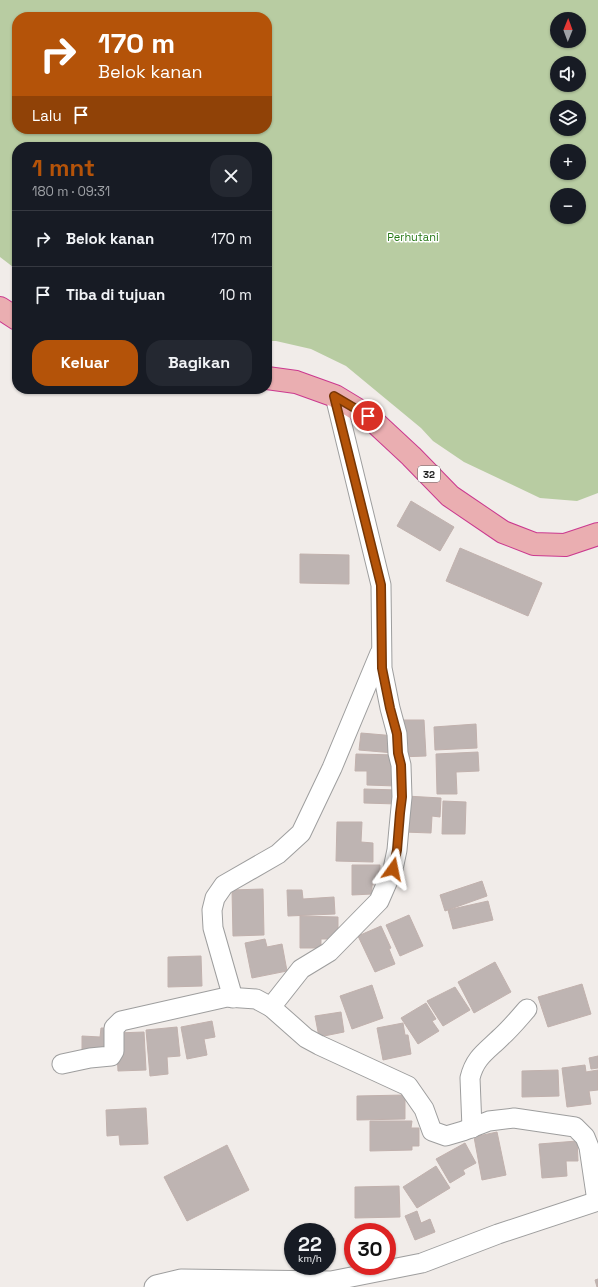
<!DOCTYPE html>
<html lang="id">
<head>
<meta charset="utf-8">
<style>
  :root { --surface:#171b24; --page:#242831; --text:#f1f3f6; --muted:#9ea1a6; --line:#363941; --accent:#b45309 }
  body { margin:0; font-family:"Space Grotesk",sans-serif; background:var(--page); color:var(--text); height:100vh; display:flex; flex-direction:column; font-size:15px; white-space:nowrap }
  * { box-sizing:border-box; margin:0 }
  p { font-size:13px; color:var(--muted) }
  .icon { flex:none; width:22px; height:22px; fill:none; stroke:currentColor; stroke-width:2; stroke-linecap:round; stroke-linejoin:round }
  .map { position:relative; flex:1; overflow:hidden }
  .details { position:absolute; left:12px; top:142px; width:260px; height:252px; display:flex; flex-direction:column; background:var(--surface); border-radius:16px; box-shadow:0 1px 3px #0004 }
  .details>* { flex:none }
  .guide { position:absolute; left:12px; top:12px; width:260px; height:122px; border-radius:16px; box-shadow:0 1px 3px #0004; background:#b45309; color:#fff; overflow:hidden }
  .needle { width:26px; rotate:1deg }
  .fabs { position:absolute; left:550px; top:12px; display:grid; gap:8px }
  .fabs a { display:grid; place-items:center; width:36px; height:36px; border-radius:50%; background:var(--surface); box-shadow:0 1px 3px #0004; font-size:20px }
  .speed { position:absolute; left:284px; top:1223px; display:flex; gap:8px; font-size:20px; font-weight:700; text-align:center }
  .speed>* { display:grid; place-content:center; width:52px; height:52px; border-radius:50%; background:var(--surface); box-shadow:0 1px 3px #0004; line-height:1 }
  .speed small { font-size:10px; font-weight:400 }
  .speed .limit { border:6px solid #d22; background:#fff; color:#111 }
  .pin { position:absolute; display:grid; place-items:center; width:34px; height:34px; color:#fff; margin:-17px; border:2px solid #fff; border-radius:50%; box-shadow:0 1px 4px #0007 }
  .me { position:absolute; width:44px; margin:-22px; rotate:12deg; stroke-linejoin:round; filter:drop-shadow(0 0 3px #0008) }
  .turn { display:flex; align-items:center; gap:14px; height:84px; padding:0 20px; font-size:18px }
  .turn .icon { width:52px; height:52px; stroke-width:2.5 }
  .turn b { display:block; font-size:28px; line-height:34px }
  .then { display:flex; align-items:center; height:38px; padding:0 20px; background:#0003; gap:8px; font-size:15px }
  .round { display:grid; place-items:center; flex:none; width:42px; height:42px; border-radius:16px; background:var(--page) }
  .headline { display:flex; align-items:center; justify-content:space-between; height:68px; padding:0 20px }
  h1 { font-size:24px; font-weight:800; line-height:30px; color:var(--accent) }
  .primary-button { display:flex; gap:8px; margin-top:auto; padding:8px 20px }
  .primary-button a { flex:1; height:46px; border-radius:16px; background:var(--accent); color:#fff; font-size:16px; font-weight:800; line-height:46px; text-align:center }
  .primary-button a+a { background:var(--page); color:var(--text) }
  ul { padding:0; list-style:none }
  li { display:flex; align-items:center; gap:12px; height:56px; padding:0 20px; border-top:1px solid var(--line) }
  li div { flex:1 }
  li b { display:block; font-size:15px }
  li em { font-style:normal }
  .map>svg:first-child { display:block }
</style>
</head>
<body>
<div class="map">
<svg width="598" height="1287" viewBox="0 0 598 1287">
  <rect width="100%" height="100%" fill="#f1ece9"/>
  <path fill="#b8cca2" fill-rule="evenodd" d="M0 0H598V493L577 501 540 498 464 462 433 441 421 428 346 366 311 349 276 341H267V147H17V270L0 257ZM17 17H267V129H17ZM557 19H579V41H557ZM557 63H579V85H557ZM557 107H579V129H557ZM557 151H579V173H557ZM557 195H579V217H557Z"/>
  <g fill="#beb4b2" stroke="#c1b1ad">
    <path d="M411 501 454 527 440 551 397 526Z"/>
    <path d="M460 548 542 583 528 616 446 581Z"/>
    <path d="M300 554 349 555V584L300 583Z"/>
    <path d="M398 720H424L426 756 399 757Z"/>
    <path d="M476 724 477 748 435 750 434 727Z"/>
    <path d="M361 733 396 736 394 753 359 750Z"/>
    <path d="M478 752 479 771 456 772 457 794H437L436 754Z"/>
    <path d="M356 754 397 755 396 786 367 785V771H355Z"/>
    <path d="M364 789 398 790 397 804 364 803Z"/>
    <path d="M406 796 441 798 440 817 432 816 431 833 404 832Z"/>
    <path d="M443 801 466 802 465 834H442Z"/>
    <path d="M337 822H362L361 842 373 843V862L336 861Z"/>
    <path d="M352 865H380V884L372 885V894L352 895Z"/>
    <path d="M482 881 487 896 445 911 440 895Z"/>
    <path d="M263 889 264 935 233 936 232 890Z"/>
    <path d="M287 890H302L303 899 334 897 335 914 288 916Z"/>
    <path d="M488 901 493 920 453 929 448 910Z"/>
    <path d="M409 915 423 946 400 956 386 925Z"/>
    <path d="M300 916 338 917V939H321V948H300Z"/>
    <path d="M381 926 391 948 389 949 395 964 375 972 358 936Z"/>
    <path d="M265 939 267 947 282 944 287 971 252 978 245 943Z"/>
    <path d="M201 956 202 986 168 987V957Z"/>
    <path d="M495 962 511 992 474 1013 458 982Z"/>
    <path d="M582 984 591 1014 548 1027 538 997Z"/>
    <path d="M372 985 383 1018 352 1029 340 996Z"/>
    <path d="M455 987 470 1010 443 1026 427 1001Z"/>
    <path d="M426 1003 436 1019 432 1021 439 1031 418 1044 401 1018Z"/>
    <path d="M341 1012 344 1032 319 1037 315 1016Z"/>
    <path d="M212 1021 215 1037 204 1039 207 1055 187 1059 181 1027Z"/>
    <path d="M403 1023 405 1035H408L411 1054 383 1060 377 1028Z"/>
    <path d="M177 1027 180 1056 167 1057 168 1074 150 1076 146 1030Z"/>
    <path d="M101 1028H111V1054H82V1036L100 1037Z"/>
    <path d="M144 1032 146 1070 118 1071 116 1033Z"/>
    <path d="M598 1056V1068L591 1069 589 1058Z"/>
    <path d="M585 1065 586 1072 598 1070V1090L589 1091 591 1104 567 1107 562 1068Z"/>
    <path d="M558 1070 559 1096 522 1097V1071Z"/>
    <path d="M405 1095V1119L357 1120V1096Z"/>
    <path d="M146 1108 148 1144 120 1145 119 1135 107 1136 106 1110Z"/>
    <path d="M370 1121H412L411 1128H419V1146H412V1150L370 1151Z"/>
    <path d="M497 1132 506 1175 482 1180 474 1137Z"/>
    <path d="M577 1141 578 1161H566L567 1176 542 1178 539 1144Z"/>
    <path d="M465 1143 476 1163 463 1170 465 1174 450 1183 436 1159Z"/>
    <path d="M227 1145 249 1190 187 1221 164 1177Z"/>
    <path d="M436 1166 450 1188 417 1208 403 1187Z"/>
    <path d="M399 1186 400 1217 355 1218V1187Z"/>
    <path d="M417 1211 421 1223 430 1219 435 1232 415 1240 405 1216Z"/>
    <path d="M327 1238H334L333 1262H327Z"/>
    <path d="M598 1279V1287H597L595 1280Z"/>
  </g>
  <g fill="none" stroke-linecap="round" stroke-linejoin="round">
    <g stroke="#9e9e9e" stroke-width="21">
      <g id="minor">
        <path d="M335 396 381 585 382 668 390 708 397 734 398 753 401 765 402 797 399 828 397 850 393 869 379 901 329 952 301 969 271 1007 306 1038 319 1045 408 1086 424 1109 432 1131 446 1136 463 1131 489 1121 514 1118 575 1127 585 1137 589 1147 597 1201"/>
        <path d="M233 998 213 928 212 910 215 898 224 885 278 854 301 833 332 768 380 653"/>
        <path d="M62 1064 90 1058 111 1056 114 1051V1028L121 1021 227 997 256 999 271 1007"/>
        <path d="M472 1128 470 1078C475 1057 487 1051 501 1037 511 1028 519 1018 527 1009"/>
        <path d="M154 1287 156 1285 181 1279 331 1281 422 1263 498 1234 598 1201"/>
      </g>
    </g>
    <g stroke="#cb398f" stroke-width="24">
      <g id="trunk">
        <path d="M0 308 17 319"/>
        <path d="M267 378 296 382 335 396 368 416 411 456 450 496 503 532 534 544 565 545 598 534"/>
      </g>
    </g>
    <use href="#minor" stroke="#fff" stroke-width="19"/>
    <use href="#trunk" stroke="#eaaeb1" stroke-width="22"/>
  </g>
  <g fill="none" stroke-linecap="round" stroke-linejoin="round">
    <g stroke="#753606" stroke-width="10">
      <path id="route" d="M368 416 334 396 381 585 382 668 390 708 397 734 398 753 401 765 402 797 400 813 397 850 393 869"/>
    </g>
    <use href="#route" stroke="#b45309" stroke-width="7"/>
  </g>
  <g text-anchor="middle" stroke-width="3" stroke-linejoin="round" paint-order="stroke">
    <rect fill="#fff" stroke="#646464" stroke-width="1" x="418" y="466" width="22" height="16" rx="3"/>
    <g font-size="10" font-weight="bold" fill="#212121">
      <text x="429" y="478">32</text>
    </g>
    <g font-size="11" fill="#267817" stroke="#fff">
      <text x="413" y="241">Perhutani</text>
    </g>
  </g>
</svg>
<div class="fabs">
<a><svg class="needle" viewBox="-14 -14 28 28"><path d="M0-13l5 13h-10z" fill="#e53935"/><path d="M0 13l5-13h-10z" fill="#9ea1a6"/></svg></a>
<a><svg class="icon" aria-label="sound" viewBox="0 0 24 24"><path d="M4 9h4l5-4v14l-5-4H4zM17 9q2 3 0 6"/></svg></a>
<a><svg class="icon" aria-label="layers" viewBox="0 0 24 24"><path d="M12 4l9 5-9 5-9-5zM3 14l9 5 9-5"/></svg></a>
<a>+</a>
<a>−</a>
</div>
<div class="speed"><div>22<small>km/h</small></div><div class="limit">30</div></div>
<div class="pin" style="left:368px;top:416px;background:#d93025"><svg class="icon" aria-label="arrive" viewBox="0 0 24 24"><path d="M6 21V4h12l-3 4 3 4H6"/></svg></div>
<svg class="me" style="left:393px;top:869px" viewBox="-20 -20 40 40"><path d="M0-17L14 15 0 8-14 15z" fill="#b45309" stroke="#fff" stroke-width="4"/></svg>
<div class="guide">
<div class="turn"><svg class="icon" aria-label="right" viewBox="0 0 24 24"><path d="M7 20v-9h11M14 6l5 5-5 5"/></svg><div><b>170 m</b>Belok kanan</div></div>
<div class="then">Lalu<svg class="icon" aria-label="arrive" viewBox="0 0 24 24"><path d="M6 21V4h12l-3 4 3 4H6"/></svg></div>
</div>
<section class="details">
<div class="headline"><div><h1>1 mnt</h1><p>180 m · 09:31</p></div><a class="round"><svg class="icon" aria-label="close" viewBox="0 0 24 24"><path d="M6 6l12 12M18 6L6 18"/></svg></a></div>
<ul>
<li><svg class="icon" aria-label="right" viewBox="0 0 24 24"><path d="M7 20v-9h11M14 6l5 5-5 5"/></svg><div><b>Belok kanan</b></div><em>170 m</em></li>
<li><svg class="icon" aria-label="arrive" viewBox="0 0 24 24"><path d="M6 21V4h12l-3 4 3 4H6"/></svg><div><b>Tiba di tujuan</b></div><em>10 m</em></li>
</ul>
<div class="primary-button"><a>Keluar</a><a>Bagikan</a></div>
</section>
</div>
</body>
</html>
